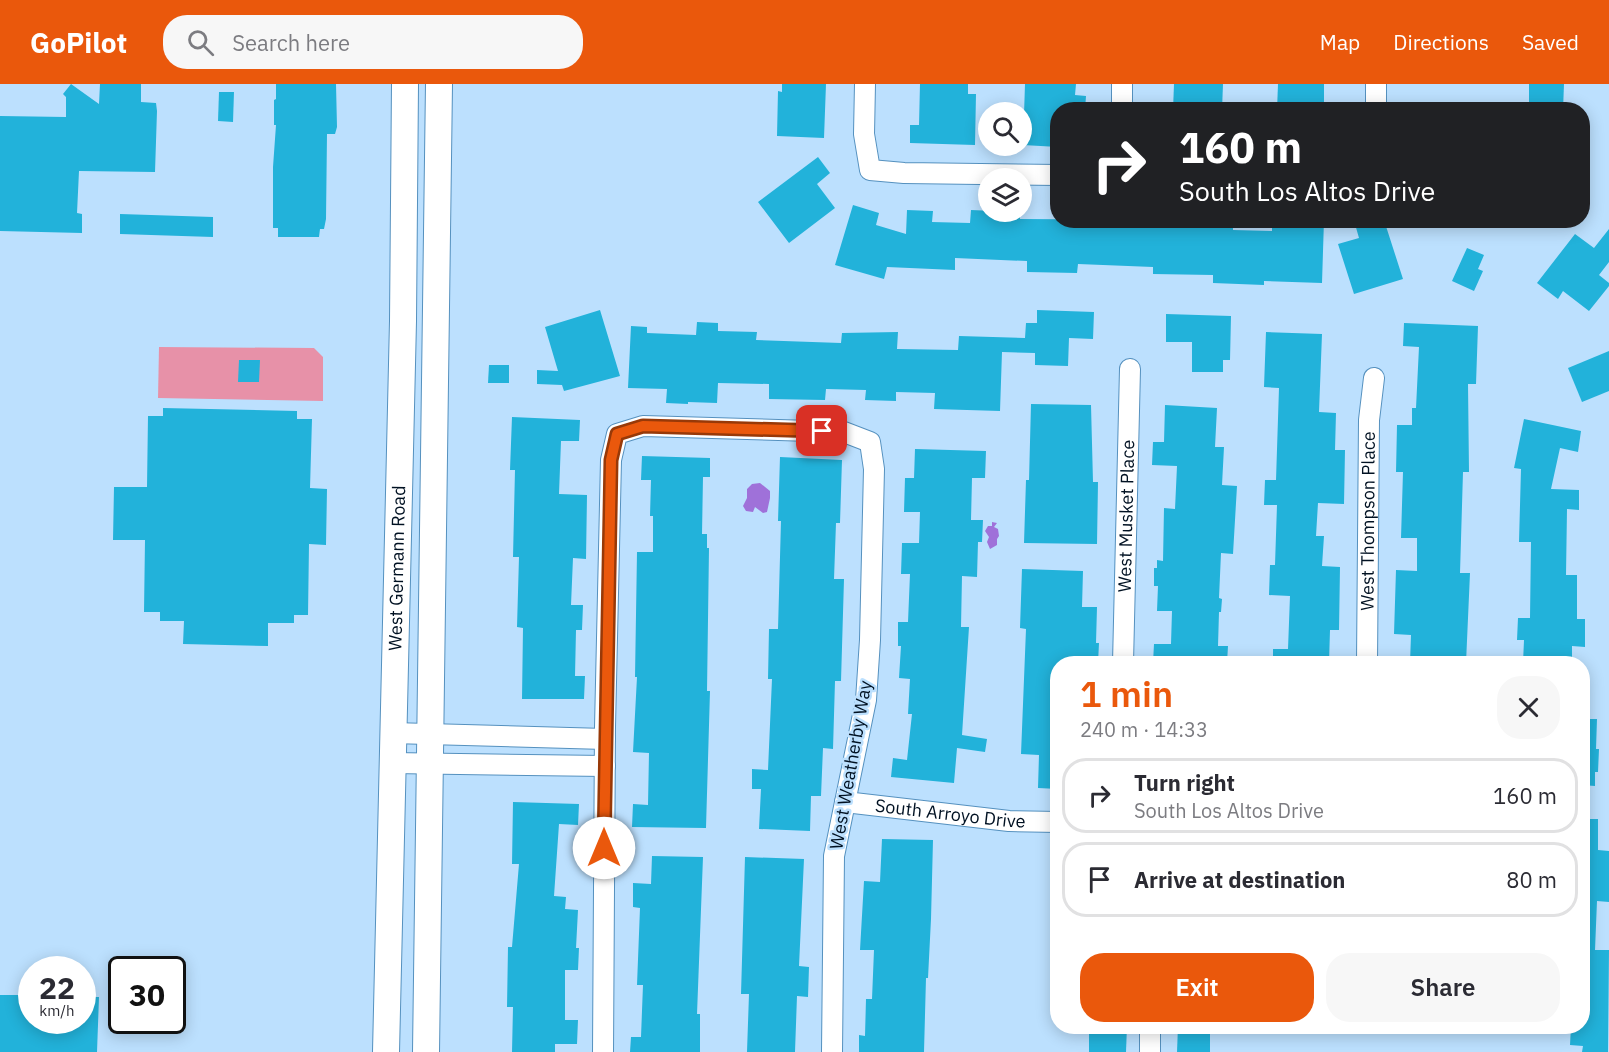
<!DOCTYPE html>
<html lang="en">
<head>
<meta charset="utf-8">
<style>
  :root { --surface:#fff; --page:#f7f7f7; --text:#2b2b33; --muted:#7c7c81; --line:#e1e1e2; --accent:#ea580c }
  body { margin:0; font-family:"IBM Plex Sans",sans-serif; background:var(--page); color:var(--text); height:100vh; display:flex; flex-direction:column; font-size:22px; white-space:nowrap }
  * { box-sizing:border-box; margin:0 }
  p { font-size:20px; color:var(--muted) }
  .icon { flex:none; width:33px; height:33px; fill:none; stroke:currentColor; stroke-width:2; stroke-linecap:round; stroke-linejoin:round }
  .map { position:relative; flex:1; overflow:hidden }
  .panel { position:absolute; left:1050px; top:572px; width:540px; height:378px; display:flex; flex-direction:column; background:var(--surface); border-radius:24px; box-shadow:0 3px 15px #0003 }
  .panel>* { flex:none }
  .top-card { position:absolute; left:1050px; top:18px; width:540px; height:126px; border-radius:24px; box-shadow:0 3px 15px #0003; background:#202124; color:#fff; overflow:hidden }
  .buttons { position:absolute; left:978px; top:18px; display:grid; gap:12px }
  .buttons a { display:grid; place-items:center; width:54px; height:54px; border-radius:50%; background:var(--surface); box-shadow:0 3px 15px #0003; font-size:30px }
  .speed { position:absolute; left:18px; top:872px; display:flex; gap:12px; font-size:30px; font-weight:700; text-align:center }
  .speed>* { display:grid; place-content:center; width:78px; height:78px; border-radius:50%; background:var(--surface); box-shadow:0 3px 15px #0003; line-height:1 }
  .speed small { font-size:15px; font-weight:400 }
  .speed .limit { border:3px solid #111; border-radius:9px; background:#fff; color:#111 }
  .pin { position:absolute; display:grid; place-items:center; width:51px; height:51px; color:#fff; margin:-26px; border-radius:12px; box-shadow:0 3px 9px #0006 }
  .me { position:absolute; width:66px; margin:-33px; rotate:0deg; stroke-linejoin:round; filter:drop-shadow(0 0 4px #0008) }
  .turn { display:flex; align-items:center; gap:21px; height:126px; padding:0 30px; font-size:27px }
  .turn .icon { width:78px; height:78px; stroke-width:2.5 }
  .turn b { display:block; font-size:42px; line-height:51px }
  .round { display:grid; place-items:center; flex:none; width:63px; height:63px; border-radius:24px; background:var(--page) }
  .head { display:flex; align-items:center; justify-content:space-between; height:102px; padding:0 30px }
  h1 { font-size:36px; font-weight:600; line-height:45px; color:var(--accent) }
  .primary-button { display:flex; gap:12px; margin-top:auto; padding:12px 30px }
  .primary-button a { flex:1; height:69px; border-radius:24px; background:var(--accent); color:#fff; font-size:24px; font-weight:600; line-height:69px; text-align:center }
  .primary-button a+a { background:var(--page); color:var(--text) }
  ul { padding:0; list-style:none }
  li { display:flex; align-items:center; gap:18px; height:75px; margin:0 12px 9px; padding:0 18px; border:3px solid var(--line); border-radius:24px }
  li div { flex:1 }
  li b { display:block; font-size:22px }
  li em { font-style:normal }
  header { display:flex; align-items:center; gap:36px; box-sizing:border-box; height:84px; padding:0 30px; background:var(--accent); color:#fff }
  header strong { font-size:28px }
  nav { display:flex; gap:33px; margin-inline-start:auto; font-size:21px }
  .search { width:420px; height:54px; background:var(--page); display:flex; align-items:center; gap:15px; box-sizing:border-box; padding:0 21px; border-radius:24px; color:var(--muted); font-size:22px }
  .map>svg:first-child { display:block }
</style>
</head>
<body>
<header>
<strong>GoPilot</strong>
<div class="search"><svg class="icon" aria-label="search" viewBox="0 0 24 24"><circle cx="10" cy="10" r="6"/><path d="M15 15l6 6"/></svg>Search here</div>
<nav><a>Map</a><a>Directions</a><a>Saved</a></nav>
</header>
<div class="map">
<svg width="1609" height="968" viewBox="0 0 1609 968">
  <rect width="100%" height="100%" fill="#bce0fe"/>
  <path fill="#e791a8" d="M159 263 314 264 323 273V317L158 314Z"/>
  <g fill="#9f71d9">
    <path d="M760 399 770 407V414L767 428 763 429 755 423 753 428 746 427 743 422 747 414V405L752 400Z"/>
    <path d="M992 438 997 439 994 443 998 445 999 452 997 455V461L990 465 987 458 989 453 985 447 988 442H992Z"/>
  </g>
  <g fill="#22b2da">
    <path d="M71 0 99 20 100 0H141V18L156 19 157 27 155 88 79 87 77 129 82 130V149L0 147V32L66 33V13L63 10Z"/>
    <path d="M276 0H336L337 43 335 50H327L326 135 324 145H320L319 153H278V144H273V83L276 41H274V16L276 15Z"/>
    <path d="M782 0H826L824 54 777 52 778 7 782 8Z"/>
    <path d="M920 0H968V10H976L975 61 910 59V41H919Z"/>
    <path d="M1025 0H1076L1075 11 1086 12 1085 26H1058V63L1023 61Z"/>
    <path d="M1174 0H1223L1222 26H1173Z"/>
    <path d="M1278 0H1324V26H1277Z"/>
    <path d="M1529 0H1564L1563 26H1529Z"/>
    <path d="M219 8H234L233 38 218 37Z"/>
    <path d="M818 73 830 89 817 100 835 124 789 159 758 118Z"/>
    <path d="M853 121 879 129 876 141 906 150 907 126 933 127 932 138 970 139 971 126 1020 128V135L1179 136V141L1215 142V136H1233V146L1272 147V141L1301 142V136H1324L1322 199 1264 197V201L1213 199V191L1153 190V183L1078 180 1077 189 1027 188V177L955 174V186L887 183 884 195 835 181Z"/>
    <path d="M120 130 213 133V153L120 150Z"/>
    <path d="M1366 136H1384L1403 195 1354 210 1338 160 1359 154 1355 140Z"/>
    <path d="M1609 145V178L1599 191 1609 199V202L1589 227 1563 207 1558 215 1537 199 1575 150 1594 164Z"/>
    <path d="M1467 164 1484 171 1478 185 1483 187 1474 207 1452 197Z"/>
    <path d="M600 226 620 292 564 307 562 301 537 300V286L558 287 545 243Z"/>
    <path d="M1037 226 1094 228 1093 255 1069 254 1068 282 1035 281V269L1002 268 1000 327 934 325 935 309 896 308V317L865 316 866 306 826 305 825 316 769 315V300L718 299 717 319 688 318V320L666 319 667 305 628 304 631 242 647 243V249L696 251 697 238 718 239V247L757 248 756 256 841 259 842 249 898 248 897 265 958 266 959 252 1025 254 1026 239H1037Z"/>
    <path d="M1166 230 1231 232 1230 276H1223V288H1192V258H1166Z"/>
    <path d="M1404 239 1478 242 1476 300H1468L1469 388H1463L1460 489H1470L1466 579H1410L1411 551 1394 550 1396 486 1417 487V454H1401L1403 388H1396L1397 341H1412V324H1416L1419 263 1403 262Z"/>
    <path d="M1266 248 1322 250 1319 328 1336 329 1335 366H1345L1344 420 1318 419 1316 452H1324L1322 482 1340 483 1339 546H1330L1329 579H1273V565H1288L1290 512 1269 511 1270 481H1275L1277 421H1264L1265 396H1276L1279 304 1264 303Z"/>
    <path d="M1609 267V307L1582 318 1568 284Z"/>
    <path d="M239 276H260L259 298H238Z"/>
    <path d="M489 281H509V299H488Z"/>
    <path d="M1031 320 1091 321 1093 398H1098L1097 460 1024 459 1026 396H1029Z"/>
    <path d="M1165 321 1217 324 1215 363H1224L1222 401 1237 402 1233 470 1221 469 1219 514 1222 515 1221 528H1219L1218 562H1228L1227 579H1153L1154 560H1171L1172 527H1157L1158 502H1154V484H1157V476L1163 477 1164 424 1175 425 1177 382 1152 381 1153 358H1164Z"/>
    <path d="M163 324 297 327V335H312L310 404 327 405 326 461 309 460 308 531H294V539H268V562L183 560 184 537H160V528H144L145 456H113L114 403H147L148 332H163Z"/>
    <path d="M512 333 580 336 579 357H561L559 410 587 411 586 475 573 474 571 521H583L582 546H576L575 592H585L584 615H522L523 544 517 543 519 473H513L515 386H510Z"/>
    <path d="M1524 335 1581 347 1578 368 1560 364 1551 405 1579 406V426L1567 425 1566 491H1577V535H1585V563L1572 562V579H1523L1524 556H1517L1518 534H1530L1531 458H1519L1521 385 1514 384Z"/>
    <path d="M915 365 986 367 985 394H972L971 436H983L982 458H978L977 493 962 492 961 543H969L962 651 987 655 985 668 957 664 954 699 891 693 893 674 907 676 912 630H908L910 595 899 594 901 562H898V538H908L910 490H901L902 459H919L920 428H904L905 394H914Z"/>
    <path d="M642 372 710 374V393H703L702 450H707V464H709L707 607H710L706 744 632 743 633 720 648 721 649 669 633 668 637 593H635L637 468H653V432H650L651 396H641Z"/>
    <path d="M780 373 842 376 840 439H836L834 495H844L841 597H835L833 665 823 664 821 712H811L810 747 759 745 761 705H752V685L768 686 772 595H768L769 545H778L781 437H778Z"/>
    <path d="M1022 485 1083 487 1082 523H1097L1096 559H1099L1098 579H1058V705L1038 704 1039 671 1021 670 1026 545 1020 544Z"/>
    <path d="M1582 635H1597L1596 665H1599L1598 688H1595V702L1582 701Z"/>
    <path d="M513 718 579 720 578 741 559 740 554 812 566 813 565 825 578 826 576 864H579L578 886H565V936H578L577 960H555V968H512L513 923H507L508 863H512L519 780H512Z"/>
    <path d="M1582 735H1598V766L1609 767V818L1597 817 1595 866H1609L1608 968H1582L1583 962 1570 961 1571 942H1582Z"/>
    <path d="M882 755 933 756 931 835 928 894H926L924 968H859V951L865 952 866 915H872L874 866H860L864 797 880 798Z"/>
    <path d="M652 772 703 773 697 930H700V968H630L631 953H641L643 901H637L640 824 633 823V799L651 800Z"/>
    <path d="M745 773 804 775 799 882 809 883 808 913 797 912 795 968H747L749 910H741Z"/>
    <path d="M0 911H32V936H82V913H99L97 968H0Z"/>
    <path d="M1089 942H1127L1126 968H1089Z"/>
    <path d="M1178 942H1210V968H1177Z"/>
  </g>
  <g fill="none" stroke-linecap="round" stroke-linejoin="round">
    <g stroke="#5591bf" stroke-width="22">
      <g id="minor">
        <path d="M865 0 864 50 870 86 904 89 1058 91"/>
        <path d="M1122 26V0"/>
        <path d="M1376 26V0"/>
        <path id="s1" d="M1123 579 1130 285"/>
        <path id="s2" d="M1367 579 1369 336 1374 294"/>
        <path d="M392 649 605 655"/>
        <path d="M392 679 605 682"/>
        <path id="s3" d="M845 718 1009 737 1058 738"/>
        <path d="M603 968 605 643 611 376 617 350 643 342 844 348 870 358 874 385 870 556 866 616 834 772 832 968"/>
        <path d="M1150 968V942"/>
      </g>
    </g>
    <g stroke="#5591bf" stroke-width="28">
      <g id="major">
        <path id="s4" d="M386 968 403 237 405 0"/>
        <path d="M426 968 439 0"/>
      </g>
    </g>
    <use href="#minor" stroke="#fff" stroke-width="20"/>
    <use href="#major" stroke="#fff" stroke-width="26"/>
  </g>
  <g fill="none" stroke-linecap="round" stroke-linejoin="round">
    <g stroke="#983908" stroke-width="15">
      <path id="route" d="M604 764 611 376 617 350 643 342 822 347"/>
    </g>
    <use href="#route" stroke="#ea580c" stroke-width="10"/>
  </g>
  <g text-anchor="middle" stroke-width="5" stroke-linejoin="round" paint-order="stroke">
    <g font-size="18" fill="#012" stroke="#bce0fe">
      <text dy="6" stroke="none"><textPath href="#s1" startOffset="147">West Musket Place</textPath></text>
      <text dy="6" stroke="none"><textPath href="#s2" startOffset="142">West Thompson Place</textPath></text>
      <text dy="6" stroke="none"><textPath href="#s4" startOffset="484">West Germann Road</textPath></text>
      <text transform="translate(851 681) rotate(-80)" y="6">West Weatherby Way</text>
      <text dy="6" stroke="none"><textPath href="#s3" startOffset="106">South Arroyo Drive</textPath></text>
    </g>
  </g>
</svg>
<div class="buttons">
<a><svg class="icon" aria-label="search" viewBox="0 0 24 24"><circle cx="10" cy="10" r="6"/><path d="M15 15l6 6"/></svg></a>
<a><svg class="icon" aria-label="layers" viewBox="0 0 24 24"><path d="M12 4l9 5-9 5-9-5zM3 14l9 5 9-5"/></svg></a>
</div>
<div class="speed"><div>22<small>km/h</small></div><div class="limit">30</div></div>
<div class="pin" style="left:822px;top:347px;background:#d93025"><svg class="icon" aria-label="arrive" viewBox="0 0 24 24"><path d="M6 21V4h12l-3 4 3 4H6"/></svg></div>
<svg class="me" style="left:604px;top:764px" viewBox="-20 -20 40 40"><circle r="19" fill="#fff"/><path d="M0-13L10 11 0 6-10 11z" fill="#ea580c"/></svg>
<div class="top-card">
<div class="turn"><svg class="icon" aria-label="right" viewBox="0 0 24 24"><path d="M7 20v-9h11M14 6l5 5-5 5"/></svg><div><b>160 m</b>South Los Altos Drive</div></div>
</div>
<section class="panel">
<div class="head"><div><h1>1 min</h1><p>240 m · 14:33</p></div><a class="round"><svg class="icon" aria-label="close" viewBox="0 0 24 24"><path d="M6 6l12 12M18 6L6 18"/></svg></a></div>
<ul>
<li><svg class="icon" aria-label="right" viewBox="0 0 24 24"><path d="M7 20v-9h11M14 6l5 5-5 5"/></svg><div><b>Turn right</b><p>South Los Altos Drive</p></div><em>160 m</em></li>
<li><svg class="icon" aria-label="arrive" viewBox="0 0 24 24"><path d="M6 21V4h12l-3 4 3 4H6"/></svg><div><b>Arrive at destination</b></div><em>80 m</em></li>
</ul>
<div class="primary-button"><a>Exit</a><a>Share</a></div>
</section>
</div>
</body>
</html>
